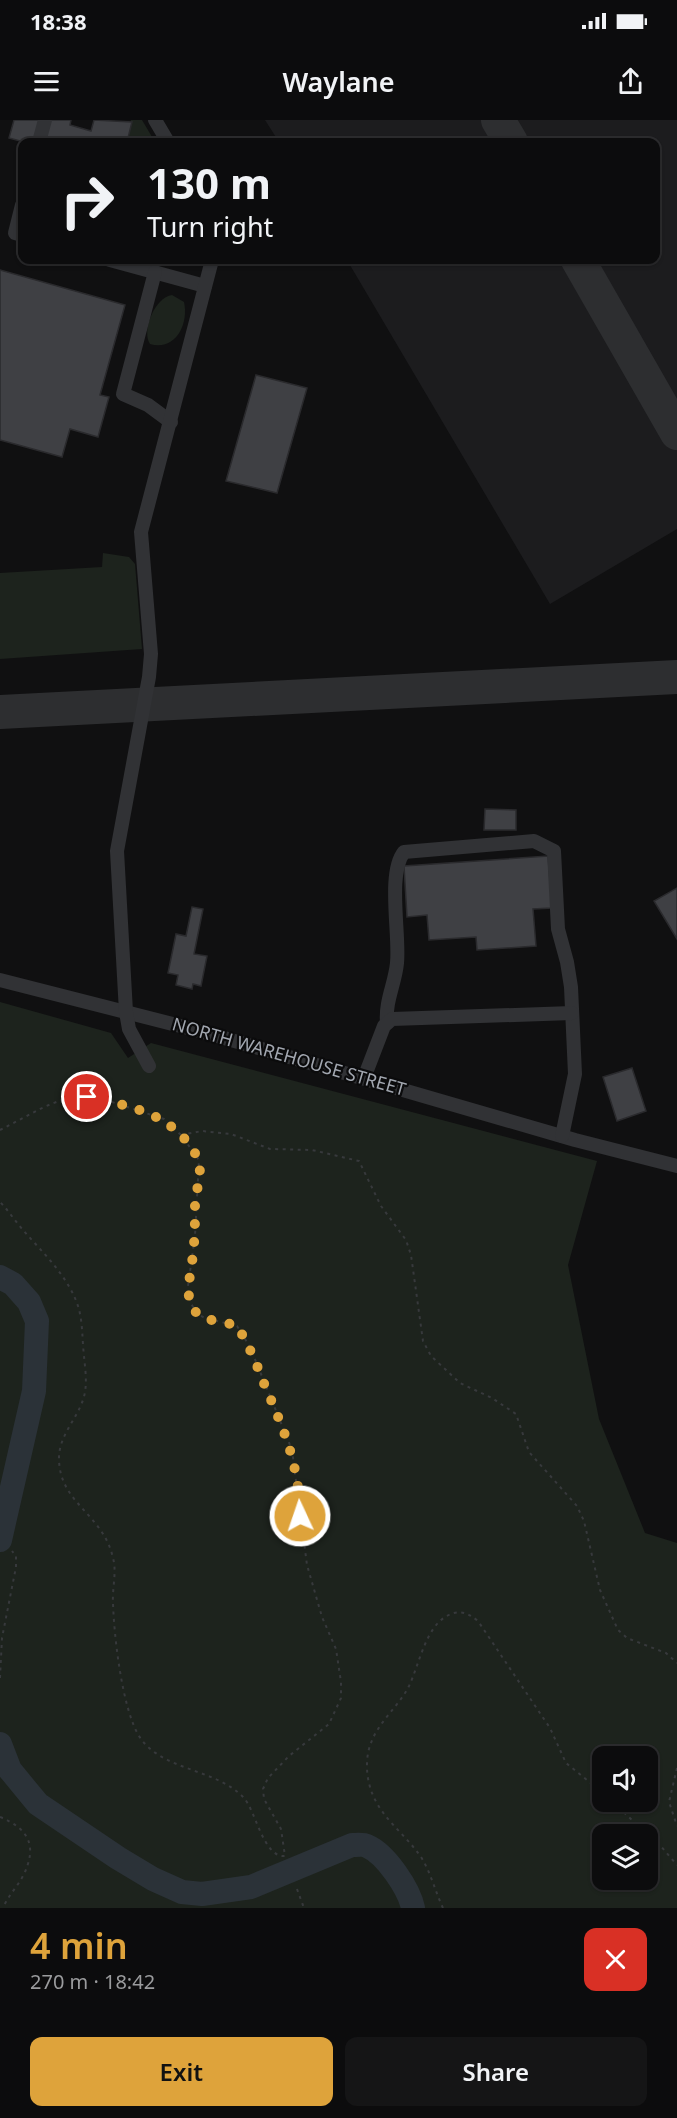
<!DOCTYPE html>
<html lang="en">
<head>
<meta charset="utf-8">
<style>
  :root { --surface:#0c0c0d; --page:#151516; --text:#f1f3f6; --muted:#9a9b9d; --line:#2c2c2e; --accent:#dea33b }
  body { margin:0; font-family:"Noto Sans",sans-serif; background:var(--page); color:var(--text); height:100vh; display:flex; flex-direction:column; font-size:22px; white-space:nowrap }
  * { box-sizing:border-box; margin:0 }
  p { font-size:20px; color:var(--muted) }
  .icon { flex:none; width:33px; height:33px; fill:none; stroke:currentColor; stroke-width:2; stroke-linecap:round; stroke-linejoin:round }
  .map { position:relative; height:1788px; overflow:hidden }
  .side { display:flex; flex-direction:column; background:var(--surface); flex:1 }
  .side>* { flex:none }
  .guide { position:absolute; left:18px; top:18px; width:642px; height:126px; border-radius:12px; box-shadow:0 2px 4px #0004,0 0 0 2px var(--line); background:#0c0c0d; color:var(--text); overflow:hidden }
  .buttons { position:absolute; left:592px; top:1626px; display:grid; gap:12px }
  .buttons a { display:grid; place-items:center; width:66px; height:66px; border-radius:12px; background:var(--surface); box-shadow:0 2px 4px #0004,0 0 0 2px var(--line); font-size:30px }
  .pin { position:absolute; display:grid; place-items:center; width:51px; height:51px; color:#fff; margin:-26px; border:3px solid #fff; border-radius:50%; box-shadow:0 2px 6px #0007 }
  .me { position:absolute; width:66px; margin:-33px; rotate:357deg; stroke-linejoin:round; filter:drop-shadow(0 0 4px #0008) }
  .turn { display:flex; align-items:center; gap:21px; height:126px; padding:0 30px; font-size:27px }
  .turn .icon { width:78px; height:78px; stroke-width:2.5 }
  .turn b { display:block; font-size:42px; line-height:51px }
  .round { display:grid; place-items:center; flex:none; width:63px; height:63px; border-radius:12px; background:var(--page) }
  .overview { display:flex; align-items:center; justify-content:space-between; height:102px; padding:0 30px }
  h1 { font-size:36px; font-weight:600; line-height:45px; color:var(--accent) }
  .cta { display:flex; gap:12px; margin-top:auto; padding:12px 30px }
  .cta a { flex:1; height:69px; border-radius:12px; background:var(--accent); color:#111; font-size:24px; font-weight:600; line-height:69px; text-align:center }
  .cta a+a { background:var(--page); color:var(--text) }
  .status { display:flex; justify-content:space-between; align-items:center; height:42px; padding:0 30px; background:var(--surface); direction:ltr }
  .status svg { height:16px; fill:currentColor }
  header { display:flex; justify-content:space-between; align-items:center; height:78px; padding:0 30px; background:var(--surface); font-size:27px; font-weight:600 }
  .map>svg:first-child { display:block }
</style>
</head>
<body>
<div class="status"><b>18:38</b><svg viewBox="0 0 49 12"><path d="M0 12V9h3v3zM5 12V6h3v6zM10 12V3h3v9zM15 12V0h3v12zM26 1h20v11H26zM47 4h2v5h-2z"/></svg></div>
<header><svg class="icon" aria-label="menu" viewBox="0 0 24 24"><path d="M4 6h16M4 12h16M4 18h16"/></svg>Waylane<svg class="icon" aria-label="share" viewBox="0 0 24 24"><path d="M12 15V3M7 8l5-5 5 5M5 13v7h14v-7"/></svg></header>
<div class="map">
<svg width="677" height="1788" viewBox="0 0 677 1788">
  <rect width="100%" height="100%" fill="#101011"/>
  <path fill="#1c1c1e" d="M265 0H677V409L550 484 347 140H656V22H279Z"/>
  <g fill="#1d231d" fill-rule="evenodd">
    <path d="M131 0H142L155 22H126Z"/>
    <path d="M172 175 184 182C189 205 175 231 150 224 141 211 155 177 172 175Z"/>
    <path d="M103 433 129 437 135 444 142 529 0 539V453L102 447Z"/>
    <path d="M0 882 111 913 128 938 151 923 597 1041 568 1145 599 1299 645 1413 677 1423V1788H0ZM603 1636H648V1682H603ZM603 1714H648V1760H603Z"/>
  </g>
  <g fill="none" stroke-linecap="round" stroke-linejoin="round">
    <g stroke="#2b3238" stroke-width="24">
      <path d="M0 1157 13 1164 29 1182 37 1201 34 1271 0 1420"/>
      <path d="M0 1624 10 1650 38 1684 118 1738 153 1759 182 1772 202 1774 251 1767 352 1725C356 1725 363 1724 367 1726 386 1734 409 1769 413 1788"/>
    </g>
    <g stroke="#2d2e30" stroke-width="34">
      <path d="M498 0 511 22"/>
      <path d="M578 140 677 313"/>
      <path d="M0 592 677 557"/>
    </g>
  </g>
  <g fill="#3f4044" stroke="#2a2a2d" stroke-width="1.5">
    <path d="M14 0H71L70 5 91 11 94 0 132 2 127 22H24L9 18Z"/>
    <path d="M0 150 125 185 100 275 109 277 98 317 70 309 62 337 0 320Z"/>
    <path d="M256 255 307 268 277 373 226 361Z"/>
    <path d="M485 689 516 690V710H484Z"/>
    <path d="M548 736 552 788 533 789 536 826 477 830 476 817 429 820 427 795 407 797 404 746Z"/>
    <path d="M677 768V819L654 781Z"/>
    <path d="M192 787 203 789 194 834 207 836 201 866 193 864 192 869 176 865 178 855 168 853 176 814 186 816Z"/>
    <path d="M632 948 646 991 617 1001 603 957Z"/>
  </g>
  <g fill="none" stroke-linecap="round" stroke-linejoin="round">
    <g stroke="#37393c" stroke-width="2" stroke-dasharray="3 4.5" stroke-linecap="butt">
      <path d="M0 1010 44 987 71 976 112 982 164 999 181 1015 199 1040 195 1116 188 1166 190 1181 196 1193 205 1198 237 1206 250 1227 292 1330 307 1445 322 1497 336 1529 341 1562V1578L329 1604 289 1636 268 1658 263 1669 264 1679 281 1709 285 1736C263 1738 256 1690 243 1677 215 1648 161 1651 139 1616 122 1588 114 1516 113 1483 112 1469 117 1452 113 1438 103 1393 59 1384 59 1338 59 1313 81 1296 85 1272 87 1260 85 1247 84 1236 82 1219 83 1202 78 1186 68 1156 43 1133 23 1110 15 1101 8 1090 0 1082"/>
      <path d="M181 1015 202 1011 231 1014 270 1029 312 1030 359 1041 381 1086 406 1120 411 1135 423 1221 431 1236 460 1263 492 1278 516 1294 529 1332 577 1386 584 1401 600 1470 618 1510 627 1518 666 1533 677 1543"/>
      <path d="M0 1558 2 1518 16 1447V1436L12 1431"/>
      <path d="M677 1648 669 1682 677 1706"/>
      <path d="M613 1682 634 1702 647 1710 677 1745"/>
      <path d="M0 1697C29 1709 38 1726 23 1756 17 1767 8 1776 3 1788"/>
      <path d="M297 1769 304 1788"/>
      <path d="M443 1788C435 1771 431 1753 421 1737 404 1712 376 1695 369 1663 366 1651 366 1635 371 1623 379 1601 399 1586 409 1566 419 1545 425 1510 445 1497 458 1489 467 1492 478 1501L550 1608 566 1643 603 1673"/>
    </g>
    <g stroke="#313235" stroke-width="14">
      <path d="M155 0 168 22"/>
      <path d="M39 22 45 0"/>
      <path d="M22 85 15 113 22 115"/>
      <path d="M110 140 205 166"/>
      <path d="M155 152 123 274 148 285 171 302"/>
      <path d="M0 860 200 911 575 1020 677 1046"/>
      <path d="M387 903C385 881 395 864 397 843 400 815 387 753 404 732L534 721 554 731 558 809 567 842 571 867 575 954 562 1016"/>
      <path d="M149 946 129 909 126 892 117 731 149 557 151 534 141 412 212 140"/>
      <path d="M364 958 384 906 392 899 572 893"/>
    </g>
  </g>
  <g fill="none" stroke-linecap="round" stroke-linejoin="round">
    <path stroke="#dea33b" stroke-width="10" stroke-dasharray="0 18" d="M87 977C125 985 163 991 188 1023 192 1029 198 1036 199 1043 202 1057 196 1069 195 1083 195 1103 195 1122 192 1142 190 1159 184 1177 195 1191 203 1202 225 1201 237 1206 249 1225 257 1245 265 1266 285 1312 299 1345 300 1396"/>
  </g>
  <g text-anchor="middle" stroke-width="4.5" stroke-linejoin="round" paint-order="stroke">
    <g font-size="18" fill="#a2a7b0" stroke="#0b0b0c">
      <text transform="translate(289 937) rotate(16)" y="6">NORTH WAREHOUSE STREET</text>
    </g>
  </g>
</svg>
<div class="buttons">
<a><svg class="icon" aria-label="sound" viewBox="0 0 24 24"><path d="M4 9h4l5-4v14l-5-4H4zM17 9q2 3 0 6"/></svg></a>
<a><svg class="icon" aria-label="layers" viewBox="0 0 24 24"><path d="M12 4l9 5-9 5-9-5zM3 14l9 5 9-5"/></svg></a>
</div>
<div class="pin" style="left:87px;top:977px;background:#d93025"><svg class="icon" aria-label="arrive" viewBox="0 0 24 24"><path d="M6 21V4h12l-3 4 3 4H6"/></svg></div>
<svg class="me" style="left:300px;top:1396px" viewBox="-20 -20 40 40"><circle r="17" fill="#dea33b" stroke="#fff" stroke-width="3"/><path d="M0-11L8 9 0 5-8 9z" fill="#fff"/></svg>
<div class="guide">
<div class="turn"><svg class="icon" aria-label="right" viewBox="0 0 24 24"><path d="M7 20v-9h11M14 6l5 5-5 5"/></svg><div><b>130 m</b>Turn right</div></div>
</div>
</div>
<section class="side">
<div class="overview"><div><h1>4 min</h1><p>270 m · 18:42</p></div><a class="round" style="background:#d93025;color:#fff"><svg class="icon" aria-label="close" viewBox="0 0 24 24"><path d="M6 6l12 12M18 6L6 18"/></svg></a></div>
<div class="cta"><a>Exit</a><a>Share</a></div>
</section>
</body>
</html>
